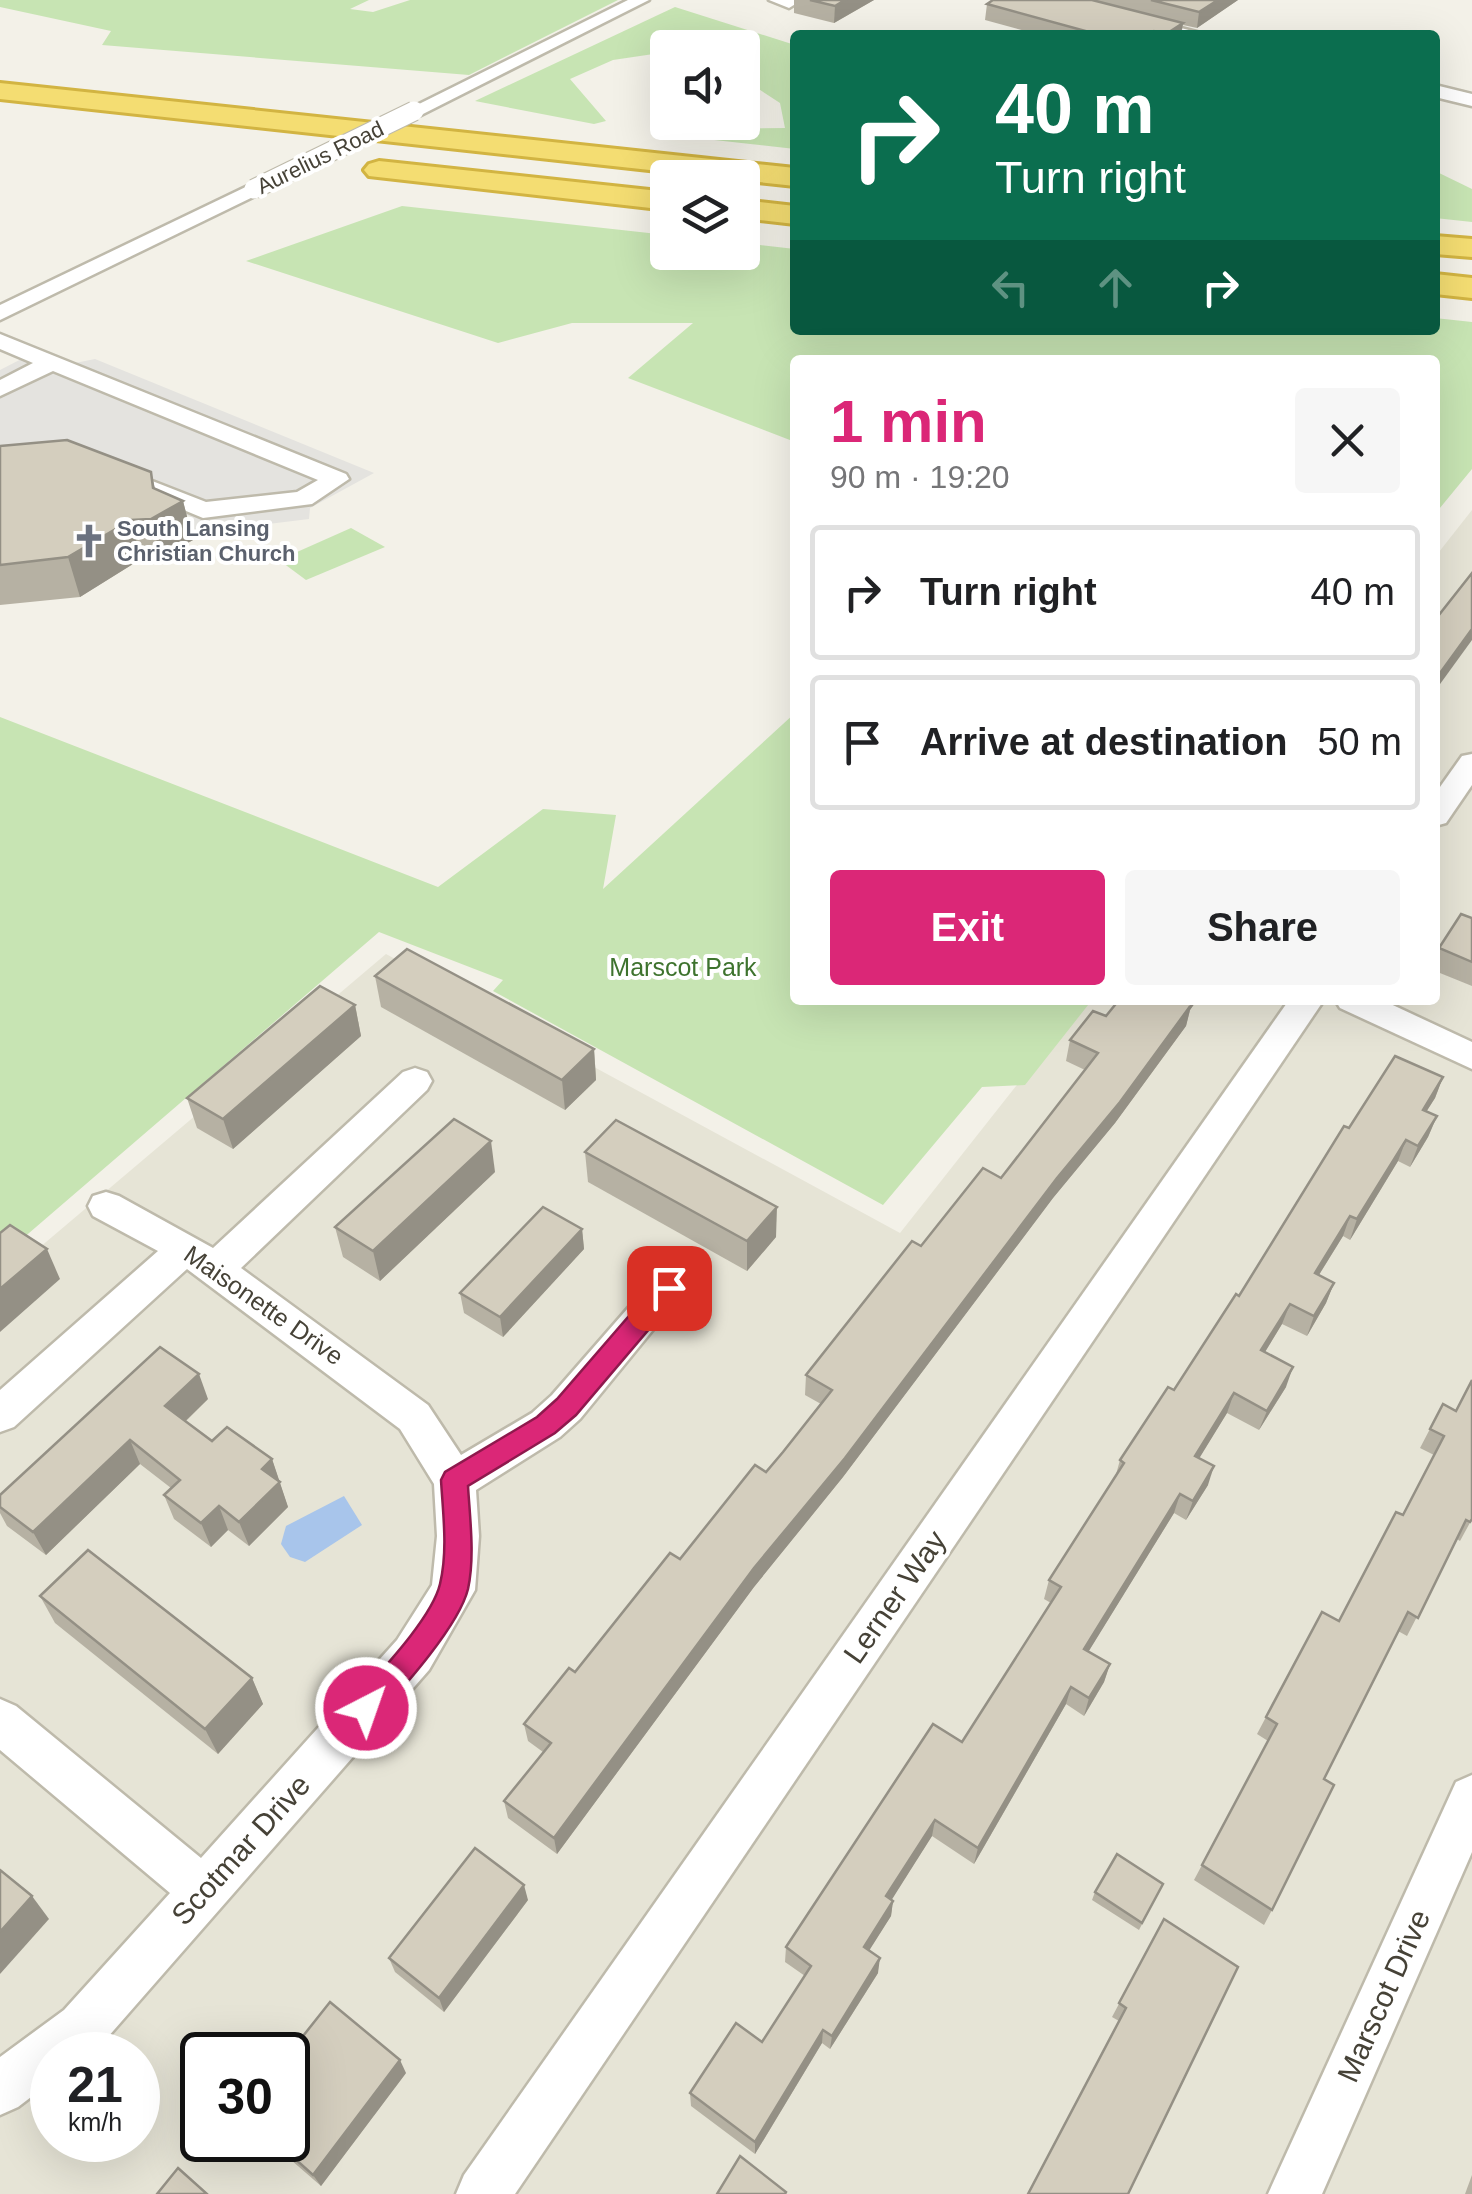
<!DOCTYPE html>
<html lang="en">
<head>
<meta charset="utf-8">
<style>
  :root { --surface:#fff; --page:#f6f6f6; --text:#202124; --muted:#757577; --line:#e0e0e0; --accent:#db2777 }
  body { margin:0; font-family:Helvetica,sans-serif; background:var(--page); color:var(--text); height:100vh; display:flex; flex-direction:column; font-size:38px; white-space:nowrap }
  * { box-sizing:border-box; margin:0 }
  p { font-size:32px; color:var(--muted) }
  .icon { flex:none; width:55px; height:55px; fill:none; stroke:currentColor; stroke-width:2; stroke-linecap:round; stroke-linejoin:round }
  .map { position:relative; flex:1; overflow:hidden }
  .panel { position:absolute; left:790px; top:355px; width:650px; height:650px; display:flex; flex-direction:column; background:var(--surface); border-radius:10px; box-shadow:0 10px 40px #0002 }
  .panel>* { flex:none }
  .hud { position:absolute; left:790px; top:30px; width:650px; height:305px; border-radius:10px; box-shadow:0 10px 40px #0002; background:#0b6e4f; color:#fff; overflow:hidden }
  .controls { position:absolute; left:650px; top:30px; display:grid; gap:20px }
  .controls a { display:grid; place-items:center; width:110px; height:110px; border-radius:10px; background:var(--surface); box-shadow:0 10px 40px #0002; font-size:50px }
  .speed { position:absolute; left:30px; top:2032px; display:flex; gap:20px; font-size:50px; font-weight:700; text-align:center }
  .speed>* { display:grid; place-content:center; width:130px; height:130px; border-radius:50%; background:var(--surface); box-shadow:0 10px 40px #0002; line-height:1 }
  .speed small { font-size:25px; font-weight:400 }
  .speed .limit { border:5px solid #111; border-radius:15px; background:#fff; color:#111 }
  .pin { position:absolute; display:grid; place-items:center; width:85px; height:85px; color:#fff; margin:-42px; border-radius:20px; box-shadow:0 5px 15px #0006 }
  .me { position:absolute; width:110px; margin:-55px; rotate:41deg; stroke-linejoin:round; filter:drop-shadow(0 0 8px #0008) }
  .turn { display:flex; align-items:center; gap:35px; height:210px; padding:0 40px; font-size:45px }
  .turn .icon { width:130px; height:130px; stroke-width:2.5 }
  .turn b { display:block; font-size:70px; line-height:85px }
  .lanes { display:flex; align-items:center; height:95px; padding:0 40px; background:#0003; justify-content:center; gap:50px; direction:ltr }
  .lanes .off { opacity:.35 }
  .round { display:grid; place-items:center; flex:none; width:105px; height:105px; border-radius:10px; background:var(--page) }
  .headline { display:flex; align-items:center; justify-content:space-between; height:170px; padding:0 40px }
  h1 { font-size:60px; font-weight:700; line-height:75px; color:var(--accent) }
  .button { display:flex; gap:20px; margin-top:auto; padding:20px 40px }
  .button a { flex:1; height:115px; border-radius:10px; background:var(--accent); color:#fff; font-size:40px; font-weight:700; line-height:115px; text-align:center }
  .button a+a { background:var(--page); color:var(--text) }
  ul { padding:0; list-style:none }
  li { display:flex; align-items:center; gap:30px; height:135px; margin:0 20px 15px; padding:0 20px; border:5px solid var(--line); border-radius:10px }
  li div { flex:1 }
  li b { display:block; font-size:38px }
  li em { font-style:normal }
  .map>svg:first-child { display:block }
</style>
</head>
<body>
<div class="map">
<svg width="1472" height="2194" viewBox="0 0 1472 2194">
  <rect width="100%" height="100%" fill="#f3f1e8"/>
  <path fill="#e6e4d6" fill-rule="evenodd" d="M1472 510V2194H0V1281L386 954 900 1233 1084 1000H1435V557ZM52 2055H138V2140H52ZM202 2055H288V2140H202Z"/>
  <g fill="#c7e4b3">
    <path d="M0 0H369L350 9 373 12 410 0H618L469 75 102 45 111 31 0 7Z"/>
    <path d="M675 7 795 45V149L687 137 699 129 785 128 780 103 743 79 742 48H668L667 52 613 60 570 79 606 121 594 124 475 101Z"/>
    <path d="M1435 171 1472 189V222L1435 218Z"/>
    <path d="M402 206 667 235 668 252H742L743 243 795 249V330H1435V318L1472 322V469L1435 514V360H795V442L628 378 693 323H572L498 343 246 261Z"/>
    <path d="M351 528 385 547 306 580 279 560Z"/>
    <path d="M795 713V1000H1092L1025 1085 982 1087 883 1205 493 991 503 980 379 932 0 1258V717L438 887 543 809 616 815 603 889Z"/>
  </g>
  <path fill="#e4e3df" d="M37 351 70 364 95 359 374 473 310 508 309 519 195 533 191 517 69 463 0 473V370Z"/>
  <path fill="#a8c5eb" d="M344 1496 362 1525 305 1562 290 1557 281 1544 286 1526Z"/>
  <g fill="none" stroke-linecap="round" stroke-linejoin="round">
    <g stroke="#bebaab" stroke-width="5">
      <g id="minor">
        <path d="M628 0H649L421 115 414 117 405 111Z"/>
        <path d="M769 0H795L797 3 789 8Z"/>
        <path d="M1043 0H1073L1208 35H1177Z"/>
        <path d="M1435 85 1472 94V106L1435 97Z"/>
        <path d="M254 183 261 185V193L0 320V305Z"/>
        <path d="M0 334 346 474 349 479 312 504 203 518 133 489 130 484 142 477 206 502 297 492 318 480 53 371 0 396V380L33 363 0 349Z"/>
        <path d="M1472 754V785L1446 823 1435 826V794L1462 756Z"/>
        <path d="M1289 1000H1324L515 2194H456L464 2175Z"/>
        <path d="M1335 1000H1382L1472 1042V1069L1340 1008Z"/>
        <path d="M415 1068 427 1072 432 1081 427 1090 241 1268 428 1405 461 1455 532 1413 552 1395 656 1276 669 1272 682 1276 688 1287 580 1419 560 1437 476 1490 479 1536 475 1590 429 1670 100 2046 88 2055H52V2081L18 2107 0 2115V2057L64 2010 170 1893 0 1750V1699L16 1706 201 1858 397 1640 432 1585 437 1536 434 1484 400 1429 187 1269 14 1427 0 1432V1390L158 1251 93 1216 88 1206 93 1196 106 1192 119 1196 213 1248 403 1072Z"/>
        <path d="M1472 1775V1852L1322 2194H1268L1456 1782Z"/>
      </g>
    </g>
    <g stroke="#d2b442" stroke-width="6">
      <g id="highway">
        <path d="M0 83 795 168V186L0 99Z"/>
        <path d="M379 161 668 192V210L369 176 364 170 369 164Z"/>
        <path d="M742 200 795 206V224L742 218Z"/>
        <path d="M1435 236 1472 239V257L1435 254Z"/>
        <path d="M1435 274 1472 278V298L1435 294Z"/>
      </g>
    </g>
    <use href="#minor" fill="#fff" fill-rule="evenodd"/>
    <use href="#highway" fill="#f4dd72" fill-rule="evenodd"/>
    <g stroke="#bebaab" stroke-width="21" stroke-linecap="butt">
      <path id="minor-bridge" d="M254 189 414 111"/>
    </g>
    <use href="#minor-bridge" stroke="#fff" stroke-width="19"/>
  </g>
  <g fill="#b6b1a3">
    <path d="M794 0H874L834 23 794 13Z"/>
    <path d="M993 0H1238L1197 28 1183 25 1181 35H1040L985 20 987 4Z"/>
    <path d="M0 446 156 489 183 501 193 540 161 558 141 559 80 597 0 605Z"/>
    <path d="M1472 918V986L1435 971V959L1439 948Z"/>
    <path d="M375 976 594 1049 596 1080 565 1110 381 1007Z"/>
    <path d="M1119 1000H1197L1190 1010 1186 1026 1115 1123 1053 1198 843 1477 754 1587 557 1854 508 1818 504 1801 543 1752 528 1741 524 1724 575 1672 680 1559 766 1472 821 1404 805 1395 806 1375 921 1246 1001 1178 1085 1070 1066 1061 1070 1040 1106 1016Z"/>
    <path d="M355 1005 361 1036 233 1149 197 1128 187 1098Z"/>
    <path d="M1443 1077 1435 1098 1426 1112 1437 1116 1428 1137 1410 1167 1398 1161 1350 1240 1343 1236 1319 1275 1334 1283 1326 1303 1307 1336 1282 1324 1265 1352 1286 1387 1259 1430 1227 1413 1199 1458 1208 1485 1186 1520 1174 1513 1088 1652 1110 1664 1104 1682 1084 1716 1066 1704 974 1864 932 1836 891 1900 893 1901 891 1916 869 1950 878 1973 830 2049 822 2043 755 2154 691 2106 690 2093 762 2042 805 1976 785 1962 786 1947 962 1742 1051 1603 1044 1599 1049 1580 1115 1478 1120 1460 1174 1390 1239 1296 1349 1128Z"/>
    <path d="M585 1152 776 1237 747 1271 588 1182Z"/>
    <path d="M495 1172 380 1281 343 1257 335 1227Z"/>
    <path d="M582 1229 584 1249 503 1337 464 1313 460 1293Z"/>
    <path d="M208 1399 186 1421 212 1441 272 1459 288 1507 249 1546 228 1530 211 1547 174 1519 164 1495 171 1488 140 1464 46 1555 7 1526 0 1513V1495Z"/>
    <path d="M1443 1404 1472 1519 1460 1541 1457 1539 1407 1636 1398 1631 1324 1779 1272 1910 1264 1925 1194 1880 1268 1741 1257 1734 1266 1717 1339 1621 1403 1515 1434 1455 1420 1448Z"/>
    <path d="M40 1596 252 1678 263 1704 218 1754 55 1623Z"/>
    <path d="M1163 1884 1139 1930 1092 1900 1095 1892Z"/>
    <path d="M528 1900 444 2012 395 1972 389 1958Z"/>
    <path d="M1164 1919 1128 2194 1119 2021 1112 2017Z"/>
    <path d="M406 2073 321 2186 268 2140H288Z"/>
    <path d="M1472 2175V2194H1465Z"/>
  </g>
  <g fill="#949085">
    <path d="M845 0H874L834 23 835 6Z"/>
    <path d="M1218 0H1238L1197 28 1199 12Z"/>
    <path d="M1183 23 1181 35H1166V34Z"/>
    <path d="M151 472 161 513 183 501 193 540 161 558 151 519 153 488Z"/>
    <path d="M131 520 141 559 80 597 68 557Z"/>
    <path d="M1472 629V640L1435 691V680Z"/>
    <path d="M1187 1000H1197L1190 1010 1186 1026 1115 1123 1053 1198 843 1477 754 1587 557 1854 554 1838 754 1568Z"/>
    <path d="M355 1005 361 1036 233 1149 223 1119Z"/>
    <path d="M594 1049 596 1080 565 1110 562 1080Z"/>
    <path d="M1443 1077 1435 1098 1414 1131 1423 1110Z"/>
    <path d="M1437 1116 1428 1137 1410 1167 1418 1146Z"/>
    <path d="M1406 1140 1398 1161 1350 1240 1357 1219Z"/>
    <path d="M491 1141 495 1172 380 1281 373 1251Z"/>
    <path d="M777 1207 776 1237 747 1271V1241Z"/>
    <path d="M1350 1216 1343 1236 1307 1294 1315 1273Z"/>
    <path d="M582 1229 584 1249 503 1337 500 1317Z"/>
    <path d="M47 1249 60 1279 0 1332V1289Z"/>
    <path d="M1334 1283 1326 1303 1307 1336 1314 1316Z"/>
    <path d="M1290 1304 1282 1324 1254 1370 1261 1350Z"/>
    <path d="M1293 1367 1286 1387 1259 1430 1267 1411Z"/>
    <path d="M199 1374 208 1399 175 1431 165 1406Z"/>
    <path d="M1234 1393 1227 1413 1189 1475 1195 1456Z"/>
    <path d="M130 1440 140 1464 46 1555 33 1532Z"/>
    <path d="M272 1459 288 1507 249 1546 239 1522 262 1469Z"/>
    <path d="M1214 1466 1208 1485 1186 1520 1193 1501Z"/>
    <path d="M1180 1494 1174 1513 1079 1667 1084 1649Z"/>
    <path d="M219 1506 228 1530 211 1547 201 1523Z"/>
    <path d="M1110 1664 1104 1682 1084 1716 1089 1698Z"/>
    <path d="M252 1678 263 1704 218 1754 205 1729Z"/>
    <path d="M1071 1687 1066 1704 974 1864 978 1848Z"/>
    <path d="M935 1820 932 1836 884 1912 886 1896Z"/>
    <path d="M524 1885 528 1900 444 2012 439 1998Z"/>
    <path d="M32 1896 49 1919 0 1974V1932Z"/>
    <path d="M893 1901 891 1916 862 1962 864 1947Z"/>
    <path d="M880 1958 878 1973 830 2049 832 2036Z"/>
    <path d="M823 2030 822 2043 755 2154V2142Z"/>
    <path d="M400 2060 406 2073 321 2186 313 2175Z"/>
  </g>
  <g fill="#d4cebe" stroke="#949085" stroke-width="2.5">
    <path d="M810 0H845L835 6Z"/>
    <path d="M993 0H1092L1183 23 1166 34 1154 31 1148 35H1100L987 4Z"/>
    <path d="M1151 0H1218L1199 12Z"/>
    <path d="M67 440 151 472 153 488 183 501 151 519 131 520 68 557 0 565V446Z"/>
    <path d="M1472 573V629L1435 680V620Z"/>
    <path d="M1461 914 1472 918V962L1439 948Z"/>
    <path d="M407 949 594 1049 562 1080 375 976Z"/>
    <path d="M320 986 355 1005 223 1119 187 1098Z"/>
    <path d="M1119 1000H1187L1185 1002 1191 1005 1120 1102 1057 1178 845 1458 754 1568 554 1838 504 1801 551 1743 524 1724 569 1668 575 1672 670 1553 680 1559 755 1465 766 1472 783 1452 832 1390 806 1375 912 1241 921 1246 983 1168 1001 1178 1098 1053 1070 1040 1093 1011 1106 1016Z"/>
    <path d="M1395 1056 1443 1077 1423 1110 1437 1116 1418 1146 1406 1140 1357 1219 1350 1216 1315 1273 1334 1283 1314 1316 1290 1304 1261 1350 1293 1367 1267 1411 1234 1393 1195 1456 1214 1466 1193 1501 1180 1494 1084 1649 1110 1664 1089 1698 1071 1687 978 1848 935 1820 886 1896 893 1901 864 1947 880 1958 832 2036 823 2030 755 2142 690 2093 736 2023 762 2042 811 1966 786 1947 933 1724 962 1742 1061 1587 1049 1580 1124 1463 1120 1460 1168 1387 1174 1390 1236 1294 1239 1296 1344 1126 1349 1128Z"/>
    <path d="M454 1119 491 1141 373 1251 335 1227Z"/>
    <path d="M616 1120 777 1207 747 1241 585 1152Z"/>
    <path d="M543 1207 582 1229 500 1317 460 1293Z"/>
    <path d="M10 1225 47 1249 0 1289V1233Z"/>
    <path d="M160 1347 199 1374 165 1406 212 1441 227 1427 272 1459 262 1469 280 1482 239 1522 219 1506 201 1523 164 1495 180 1480 130 1440 33 1532 0 1507V1495Z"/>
    <path d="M1472 1380V1519L1470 1522 1466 1520 1418 1618 1408 1612 1324 1779 1334 1785 1272 1910 1202 1865 1277 1724 1266 1717 1322 1612 1339 1621 1396 1512 1403 1515 1444 1436 1430 1429 1443 1404 1456 1411Z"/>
    <path d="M88 1550 252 1678 205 1729 40 1596Z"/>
    <path d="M475 1848 524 1885 439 1998 389 1958Z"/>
    <path d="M1117 1854 1163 1884 1142 1923 1095 1892Z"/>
    <path d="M0 1870 32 1896 0 1932Z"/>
    <path d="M1164 1919 1238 1967 1128 2194H1028L1126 2008 1119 2003Z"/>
    <path d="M330 2002 400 2060 313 2175 274 2140H288V2055Z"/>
    <path d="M740 2156 786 2192 785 2194H717Z"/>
    <path d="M178 2168 207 2194H157Z"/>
  </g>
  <path fill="#db2777" stroke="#8e194d" stroke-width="2.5" d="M669 1277 678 1280 681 1288 678 1295 576 1415 555 1433 468 1486C470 1519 475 1557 468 1589 459 1626 402 1689 376 1718L366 1723 356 1718 351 1708 356 1699C380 1672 432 1618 440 1584 448 1551 443 1514 441 1480L445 1472 537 1417 557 1399 660 1280Z"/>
  <defs>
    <g id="church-bare" transform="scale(2.7)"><path d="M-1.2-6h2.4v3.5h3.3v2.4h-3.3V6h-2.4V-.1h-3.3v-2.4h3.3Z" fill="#6b7280" stroke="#fff" stroke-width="2.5" paint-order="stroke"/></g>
  </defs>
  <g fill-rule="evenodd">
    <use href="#church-bare" x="89" y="541"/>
  </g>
  <g text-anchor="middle" stroke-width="8" stroke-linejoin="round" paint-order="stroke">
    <g font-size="22" fill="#464237" stroke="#fff">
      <text transform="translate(320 157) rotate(-26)" y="8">Aurelius Road</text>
    </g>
    <g font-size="22" font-weight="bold" fill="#5b616d" stroke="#fff" text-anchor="start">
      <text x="117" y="536">South Lansing<tspan x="117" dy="25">Christian Church</tspan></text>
    </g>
    <g font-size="25" fill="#3e732e" stroke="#fff">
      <text x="683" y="976">Marscot Park</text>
    </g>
    <g font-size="25" fill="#464237" stroke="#fff">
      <text transform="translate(264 1305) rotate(35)" y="9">Maisonette Drive</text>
    </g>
    <g font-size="30" fill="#464237" stroke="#fff">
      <text transform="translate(895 1597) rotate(-55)" y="10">Lerner Way</text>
      <text transform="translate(241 1850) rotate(-48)" y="10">Scotmar Drive</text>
      <text transform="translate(1384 1996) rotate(-66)" y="10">Marscot Drive</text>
    </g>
  </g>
</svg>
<div class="controls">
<a><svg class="icon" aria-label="sound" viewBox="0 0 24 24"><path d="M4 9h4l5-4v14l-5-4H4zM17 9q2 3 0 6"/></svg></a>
<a><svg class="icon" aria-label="layers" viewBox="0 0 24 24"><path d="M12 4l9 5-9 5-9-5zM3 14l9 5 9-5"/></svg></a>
</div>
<div class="speed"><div>21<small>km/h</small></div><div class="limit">30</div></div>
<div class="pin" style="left:669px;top:1288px;background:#d93025"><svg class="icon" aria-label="arrive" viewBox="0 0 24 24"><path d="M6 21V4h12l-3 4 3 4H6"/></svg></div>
<svg class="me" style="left:366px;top:1708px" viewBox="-20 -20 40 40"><circle r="17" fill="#db2777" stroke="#fff" stroke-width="3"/><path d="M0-11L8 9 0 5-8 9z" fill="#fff"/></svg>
<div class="hud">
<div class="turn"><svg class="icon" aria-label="right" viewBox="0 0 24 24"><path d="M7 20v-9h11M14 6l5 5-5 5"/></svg><div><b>40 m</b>Turn right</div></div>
<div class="lanes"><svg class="icon off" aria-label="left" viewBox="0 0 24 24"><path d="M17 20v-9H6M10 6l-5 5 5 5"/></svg><svg class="icon off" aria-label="ahead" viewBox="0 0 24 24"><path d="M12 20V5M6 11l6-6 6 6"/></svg><svg class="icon" aria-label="right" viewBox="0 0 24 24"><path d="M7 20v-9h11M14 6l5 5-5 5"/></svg></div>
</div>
<section class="panel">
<div class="headline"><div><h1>1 min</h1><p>90 m · 19:20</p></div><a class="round"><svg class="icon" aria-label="close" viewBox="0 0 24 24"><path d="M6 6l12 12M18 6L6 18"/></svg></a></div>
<ul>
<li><svg class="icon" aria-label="right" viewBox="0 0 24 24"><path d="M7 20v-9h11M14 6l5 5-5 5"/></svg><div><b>Turn right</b></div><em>40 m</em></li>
<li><svg class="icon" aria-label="arrive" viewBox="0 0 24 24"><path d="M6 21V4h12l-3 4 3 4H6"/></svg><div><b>Arrive at destination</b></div><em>50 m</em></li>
</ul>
<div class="button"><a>Exit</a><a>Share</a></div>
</section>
</div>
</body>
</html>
